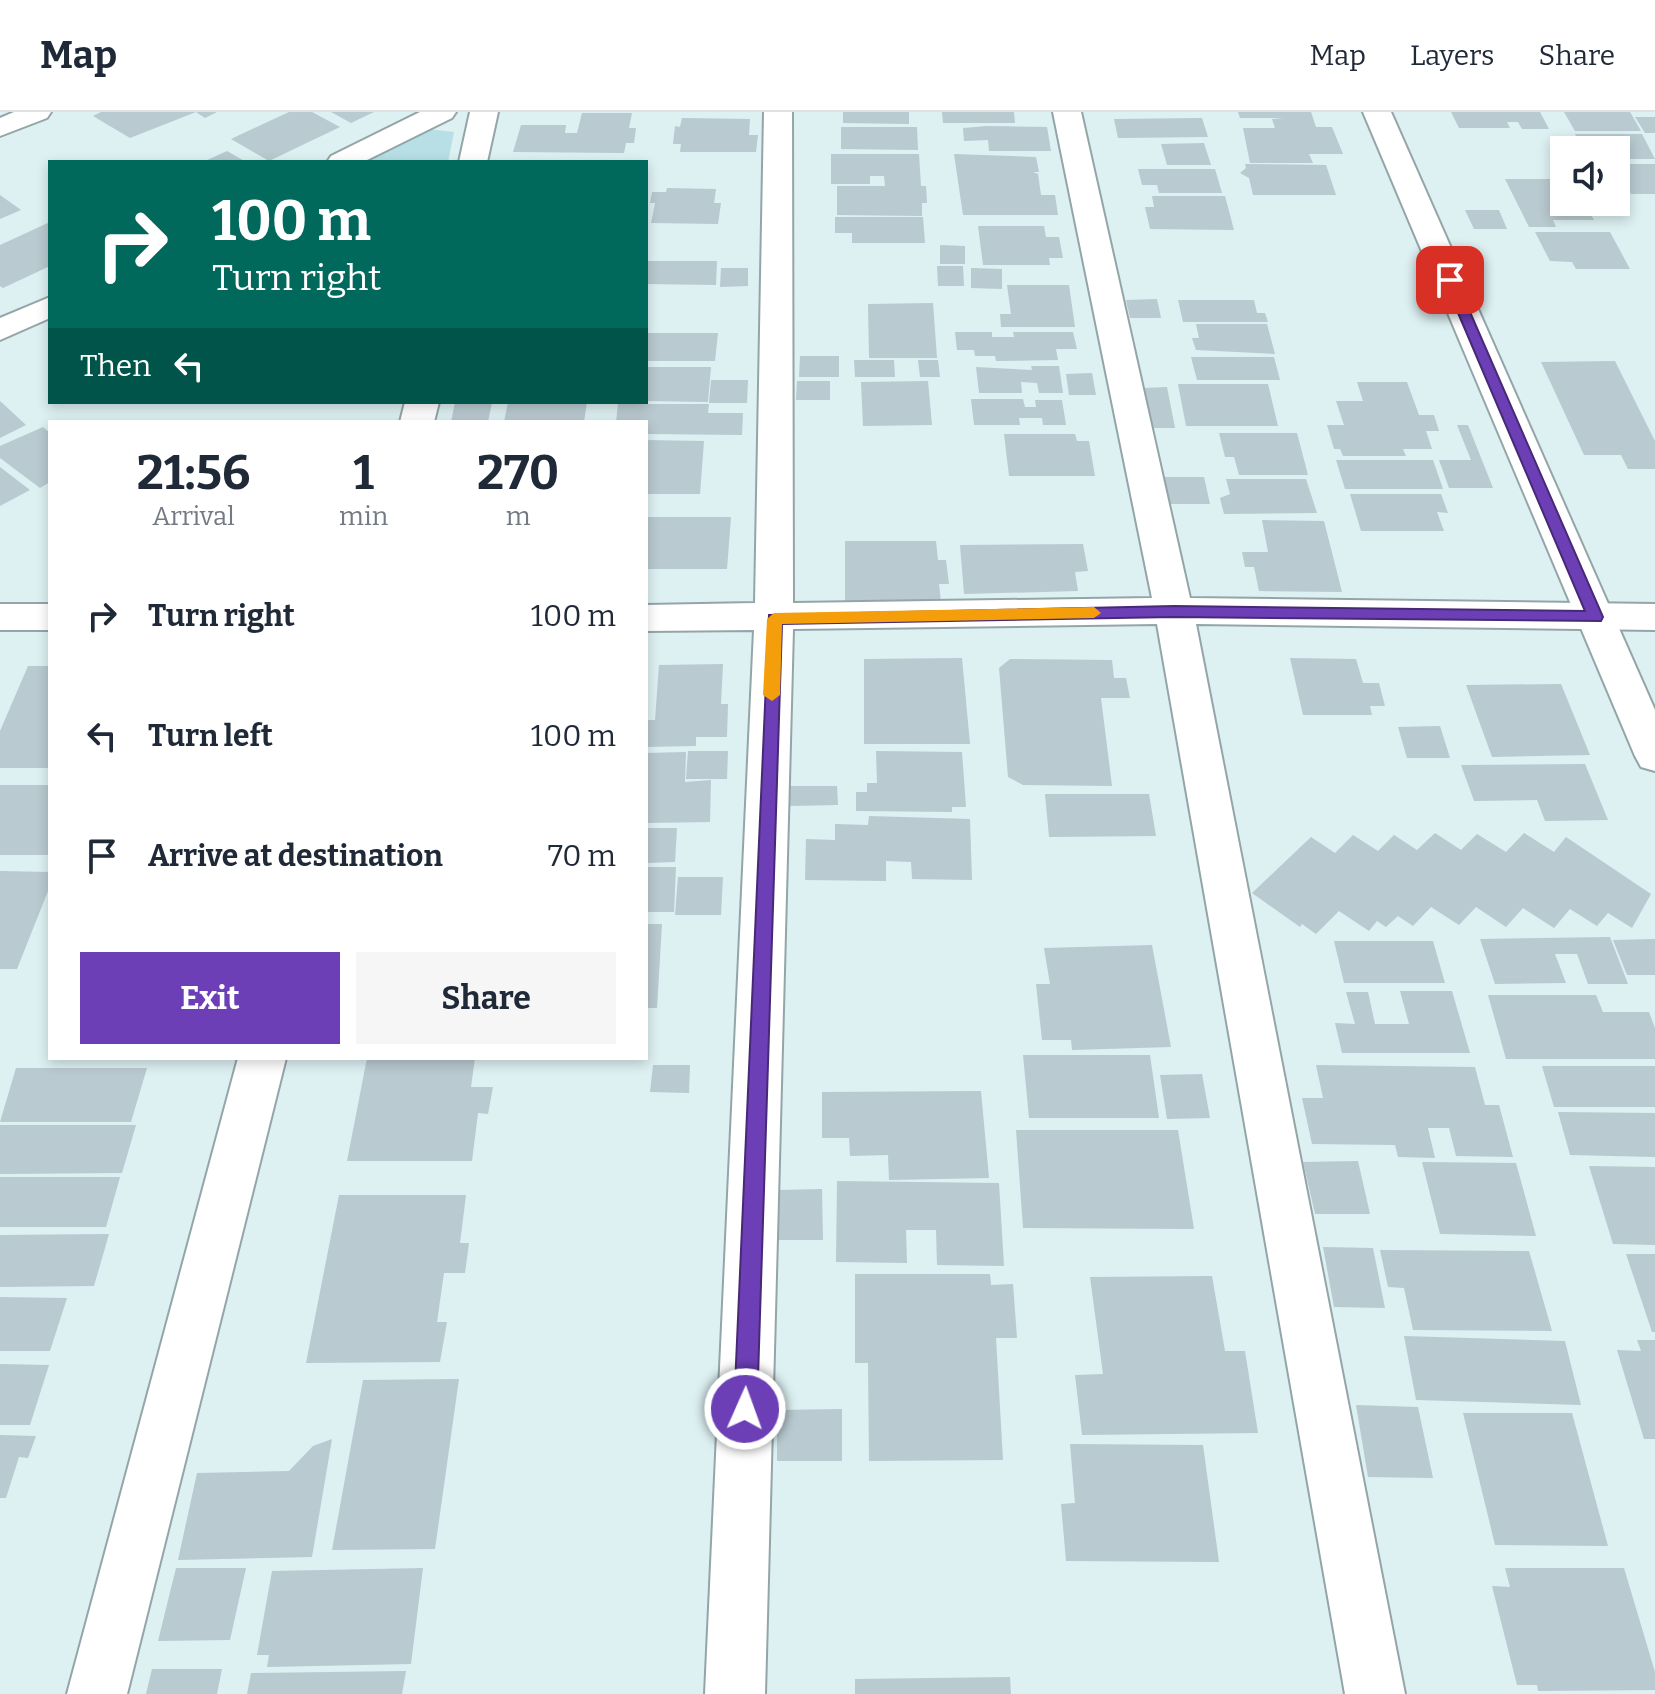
<!DOCTYPE html>
<html lang="en">
<head>
<meta charset="utf-8">
<style>
  :root { --surface:#fff; --page:#f6f6f7; --text:#1f2937; --muted:#747a83; --line:#e0e1e3; --accent:#6d3fb6 }
  body { margin:0; font-family:Bitter,serif; background:var(--page); color:var(--text); height:100vh; display:flex; flex-direction:column; font-size:30px; white-space:nowrap }
  * { box-sizing:border-box; margin:0 }
  p { font-size:26px; color:var(--muted) }
  .icon { flex:none; width:44px; height:44px; fill:none; stroke:currentColor; stroke-width:2; stroke-linecap:round; stroke-linejoin:round }
  .map { position:relative; flex:1; overflow:hidden }
  .sheet { position:absolute; left:48px; top:308px; width:600px; height:640px; display:flex; flex-direction:column; background:var(--surface); border-radius:0px; box-shadow:0 4px 12px #0003 }
  .sheet>* { flex:none }
  .guide { position:absolute; left:48px; top:48px; width:600px; height:244px; border-radius:0px; box-shadow:0 4px 12px #0003; background:#00695c; color:#fff; overflow:hidden }
  .controls { position:absolute; left:1550px; top:24px; display:grid; gap:16px }
  .controls a { display:grid; place-items:center; width:80px; height:80px; border-radius:0px; background:var(--surface); box-shadow:0 4px 12px #0003; font-size:40px }
  .pin { position:absolute; display:grid; place-items:center; width:68px; height:68px; color:#fff; margin:-34px; border-radius:16px; box-shadow:0 4px 12px #0006 }
  .me { position:absolute; width:88px; margin:-44px; rotate:2deg; stroke-linejoin:round; filter:drop-shadow(0 0 6px #0008) }
  .turn { display:flex; align-items:center; gap:28px; height:168px; padding:0 32px; font-size:36px }
  .turn .icon { width:104px; height:104px; stroke-width:2.5 }
  .turn b { display:block; font-size:56px; line-height:68px }
  .then { display:flex; align-items:center; height:76px; padding:0 32px; background:#0003; gap:16px; font-size:30px }
  .eta { display:flex; justify-content:space-evenly; align-items:center; height:136px; text-align:center }
  .eta b { font-size:48px; font-weight:700; line-height:56px }
  .cta { display:flex; gap:16px; margin-top:auto; padding:16px 32px }
  .cta a { flex:1; height:92px; border-radius:0px; background:var(--accent); color:#fff; font-size:32px; font-weight:700; line-height:92px; text-align:center }
  .cta a+a { background:var(--page); color:var(--text) }
  ul { padding:0; list-style:none }
  li { display:flex; align-items:center; gap:24px; height:120px; padding:0 32px }
  li div { flex:1 }
  li b { display:block; font-size:30px }
  li em { font-style:normal }
  header { display:flex; align-items:center; gap:48px; box-sizing:border-box; height:112px; padding:0 40px; background:var(--surface); border-bottom:2px solid var(--line) }
  header strong { font-size:38px }
  nav { display:flex; gap:44px; margin-inline-start:auto; font-size:28px }
  .map>svg:first-child { display:block }
</style>
</head>
<body>
<header>
<strong>Map</strong>
<nav><a>Map</a><a>Layers</a><a>Share</a></nav>
</header>
<div class="map">
<svg width="1655" height="1582" viewBox="0 0 1655 1582">
  <rect width="100%" height="100%" fill="#ddf0f2"/>
  <path fill="#b7dfe5" d="M428 17 454 20 448 50H363Z"/>
  <g fill="#b9cad0">
    <path d="M101 0H217L205 6 196 0 130 26 93 4Z"/>
    <path d="M289 0H312L340 15 269 49 231 27Z"/>
    <path d="M331 0H374L351 11Z"/>
    <path d="M843 0H909V12L843 11Z"/>
    <path d="M942 0H1014L1015 11H943Z"/>
    <path d="M1238 0H1311L1316 15H1332L1343 42H1309L1313 51H1250L1243 16H1275L1272 7 1284 6H1240Z"/>
    <path d="M1451 0H1540L1549 17H1522L1518 10H1507L1510 16H1459Z"/>
    <path d="M1564 0H1630L1641 19H1575Z"/>
    <path d="M582 1H632L629 16H636L634 31H626L624 41 513 40 521 13H566L565 21H577Z"/>
    <path d="M1635 5H1655V21H1645Z"/>
    <path d="M682 6 750 7 749 23H758L756 40H680L681 32H673L675 14 680 15Z"/>
    <path d="M1202 6 1208 25 1118 26 1114 7Z"/>
    <path d="M987 14 1047 15 1051 39H989L988 28 964 29 963 16Z"/>
    <path d="M841 15H917L918 38 841 37Z"/>
    <path d="M1575 22H1642L1655 47H1616V38H1583Z"/>
    <path d="M1204 31 1211 53H1167L1161 32Z"/>
    <path d="M227 39 246 50H203Z"/>
    <path d="M831 42H919L921 74H926L927 91H922V104L837 103V74H885L884 64H870V72H831Z"/>
    <path d="M954 42 1036 45 1039 60H1033L1038 62 1041 83H1055L1058 103H963Z"/>
    <path d="M1245 52 1326 53 1336 83H1253L1249 66 1240 61 1246 56Z"/>
    <path d="M1616 52H1655V82H1631L1621 65H1616Z"/>
    <path d="M1138 57H1215L1222 81H1159L1157 73H1142Z"/>
    <path d="M1505 67H1564V90H1584L1594 108H1553L1556 115H1529Z"/>
    <path d="M667 76 716 77 714 91H721L718 112 651 111 655 91H650L652 80H666Z"/>
    <path d="M0 83 21 98 0 107Z"/>
    <path d="M1152 84H1225L1234 118 1150 117 1145 95H1154Z"/>
    <path d="M1465 98H1499L1507 117H1474Z"/>
    <path d="M835 105H923L925 131H852V121H835Z"/>
    <path d="M50 110V154L3 176 0 174V133Z"/>
    <path d="M978 114H1044L1046 125H1059L1063 146H1049L1050 153H983Z"/>
    <path d="M1535 120H1610L1630 157H1576L1572 150 1550 149Z"/>
    <path d="M940 133 965 134V152H940Z"/>
    <path d="M646 149H717L716 173 646 172Z"/>
    <path d="M937 154H963L964 174H938Z"/>
    <path d="M721 156H748V174L720 175Z"/>
    <path d="M971 156 1002 157V177L971 176Z"/>
    <path d="M1007 173H1069L1075 215H1001L1000 202H1011Z"/>
    <path d="M1157 187 1161 206H1130L1126 188Z"/>
    <path d="M1178 188H1254L1257 201H1265L1268 210H1183Z"/>
    <path d="M933 191 937 246H869L868 192Z"/>
    <path d="M1196 212H1267L1275 242 1196 238 1192 226H1199Z"/>
    <path d="M955 220H992V225H1014L1013 220H1073L1077 237H1056L1058 248 996 249 995 244H975L974 238H957Z"/>
    <path d="M646 221H718L715 249H646Z"/>
    <path d="M800 244H839V265H799Z"/>
    <path d="M1191 245H1274L1280 268H1197Z"/>
    <path d="M854 248H894L895 265H855Z"/>
    <path d="M918 248H938L940 265H920Z"/>
    <path d="M1615 249 1655 329V357H1628L1621 343H1584L1541 250Z"/>
    <path d="M1031 254H1059L1063 281H1039L1037 271 1021 270 1022 281H979L976 255 1032 258Z"/>
    <path d="M646 255H711L708 290 646 289Z"/>
    <path d="M1092 261 1096 283H1069L1066 262Z"/>
    <path d="M711 268H748L747 291H709Z"/>
    <path d="M797 269H830V288H796Z"/>
    <path d="M928 269 932 313 863 314 861 270Z"/>
    <path d="M1357 270H1407L1419 303H1434L1439 319H1426L1432 337H1403L1406 344H1343L1340 337H1334L1327 313H1344L1336 289H1363Z"/>
    <path d="M1178 272H1268L1278 314H1186Z"/>
    <path d="M1167 275 1175 316H1152L1143 276Z"/>
    <path d="M971 287H1023L1025 295H1036L1035 288H1062L1066 313H1043L1042 306H1019L1020 313H974Z"/>
    <path d="M0 289 26 313 0 326Z"/>
    <path d="M455 290H492L488 310H451Z"/>
    <path d="M508 290H587L584 310H504Z"/>
    <path d="M618 292H709L708 301H743L742 323 646 322V310H616Z"/>
    <path d="M1457 313H1468L1493 376H1449L1439 348H1471Z"/>
    <path d="M43 315 50 321V370L40 376 0 346V334Z"/>
    <path d="M1219 321H1297L1308 363H1239L1234 345H1225Z"/>
    <path d="M1004 322H1075L1077 329H1089L1095 364H1009Z"/>
    <path d="M646 328 704 329 700 382H646Z"/>
    <path d="M1336 348H1433L1443 377H1345Z"/>
    <path d="M0 355 30 378 0 394Z"/>
    <path d="M1161 365H1204L1210 392H1167Z"/>
    <path d="M1226 367H1306L1317 401 1224 402 1220 386 1230 382Z"/>
    <path d="M1350 382H1441L1448 401 1437 400 1444 419H1361Z"/>
    <path d="M646 405H731L727 457H646Z"/>
    <path d="M1262 408 1324 409 1342 480 1259 479 1254 455H1245L1242 440H1268Z"/>
    <path d="M845 429H936L938 448H946L949 472H939L941 490H845Z"/>
    <path d="M1083 432 1088 459 1075 460 1078 479 964 482 960 433Z"/>
    <path d="M962 546 970 632H864V547Z"/>
    <path d="M1290 546 1356 547 1363 571H1379L1385 594H1370L1372 603H1303Z"/>
    <path d="M1010 547 1112 548 1114 566H1126L1130 586H1101L1112 674 1023 673 1008 665 999 556Z"/>
    <path d="M723 552 721 592H728L727 625H696V634L646 635 647 608H655L659 553Z"/>
    <path d="M28 554H50V656H0V619Z"/>
    <path d="M1561 572 1590 643 1492 645 1466 573Z"/>
    <path d="M1440 614 1450 646H1407L1398 615Z"/>
    <path d="M688 639H728L727 667H686Z"/>
    <path d="M876 639 962 640 966 695H952V700L856 699V680H867V671H877Z"/>
    <path d="M686 640 685 670 711 668 710 710 646 711V641Z"/>
    <path d="M1585 652 1608 708 1545 709 1537 688 1474 689 1461 653Z"/>
    <rect x="0" y="673" width="50" height="70"/>
    <path d="M790 674H837L838 693 790 694Z"/>
    <path d="M1045 682H1149L1156 724 1049 725Z"/>
    <path d="M869 704 970 707 972 768 912 767 911 750 886 749V769L805 768 806 727 835 728V712L868 713Z"/>
    <path d="M646 716H677L675 750 646 751Z"/>
    <path d="M1435 721 1461 738 1477 722 1506 740 1524 721 1554 740 1566 725 1651 782 1632 816 1608 801 1597 814 1570 797 1554 816 1523 796 1506 815 1476 795 1459 813 1431 795 1413 814 1398 804 1386 815 1377 809 1369 819 1339 799 1316 822 1302 812 1300 815 1252 781 1311 725 1335 741 1353 723 1378 739 1394 723 1417 738Z"/>
    <path d="M646 755H676L674 800H646Z"/>
    <path d="M0 759 50 760V774L17 857H0Z"/>
    <path d="M678 765H723L721 803H675Z"/>
    <path d="M646 812H662L657 896H646Z"/>
    <path d="M1610 825 1628 872H1588L1577 842H1555L1566 871 1495 872 1480 827Z"/>
    <path d="M1655 827V863H1627L1613 828Z"/>
    <path d="M1334 829H1433L1445 871H1344Z"/>
    <path d="M1152 833 1171 935 1072 938 1071 928H1042L1036 872H1050L1044 836Z"/>
    <path d="M1400 879H1452L1470 941H1342L1335 911 1355 912 1346 880H1368L1375 912H1409Z"/>
    <path d="M1488 883H1596L1603 900H1649L1655 916V947H1506Z"/>
    <path d="M1023 943H1150L1159 1006H1029Z"/>
    <path d="M367 946H475L471 975H493L488 1002 478 1001 472 1049H347Z"/>
    <path d="M653 953H690L689 981 650 980Z"/>
    <path d="M1316 953 1475 955 1485 993H1499L1513 1045 1456 1044 1449 1016H1428L1435 1046 1398 1045 1395 1033 1312 1032 1302 986H1323Z"/>
    <path d="M1542 954H1655V995H1554Z"/>
    <path d="M16 956H147L131 1010H0Z"/>
    <path d="M1202 962 1210 1006 1167 1007 1160 963Z"/>
    <path d="M981 979 989 1066 889 1068 888 1043 850 1044 849 1026H822V980Z"/>
    <path d="M1558 1000 1655 1001V1045L1570 1043Z"/>
    <path d="M0 1013H136L122 1061 0 1062Z"/>
    <path d="M1016 1018H1178L1194 1117 1023 1116Z"/>
    <path d="M1358 1049 1370 1102H1315L1303 1050Z"/>
    <path d="M1422 1050 1516 1051 1536 1124 1440 1122Z"/>
    <path d="M1589 1054 1655 1055V1133L1613 1132Z"/>
    <path d="M0 1065H120L106 1115H0Z"/>
    <path d="M837 1069 999 1071 1004 1154 937 1153 936 1118H906L907 1151 836 1150Z"/>
    <path d="M822 1077 823 1128H778L779 1078Z"/>
    <path d="M339 1083H466L460 1131H469L465 1161H444L437 1210H447L440 1250 306 1251Z"/>
    <path d="M109 1122 94 1174 0 1175V1123Z"/>
    <path d="M1323 1135 1373 1136 1385 1196 1334 1195Z"/>
    <path d="M1380 1138 1529 1139 1552 1219 1413 1218 1404 1176 1388 1175Z"/>
    <path d="M1626 1142H1655V1220H1652Z"/>
    <path d="M855 1162H990L991 1173 1013 1172 1017 1226H996L1003 1348 869 1349 868 1251H855Z"/>
    <path d="M1212 1164 1225 1239H1245L1258 1321 1082 1323 1075 1263 1103 1262 1090 1165Z"/>
    <path d="M0 1185 67 1186 50 1239H0Z"/>
    <path d="M1404 1224 1565 1229 1581 1293 1416 1288Z"/>
    <path d="M1637 1228H1655V1327H1644L1617 1238 1641 1239Z"/>
    <path d="M0 1252 49 1253 30 1313H0Z"/>
    <path d="M459 1267 435 1437 332 1438 363 1268Z"/>
    <path d="M1356 1293 1418 1295 1433 1366 1368 1365Z"/>
    <path d="M842 1297V1349H777V1298Z"/>
    <path d="M1463 1301H1572L1608 1434 1495 1433Z"/>
    <path d="M0 1323 36 1324 28 1346 19 1345 6 1386H0Z"/>
    <path d="M332 1327 312 1445 178 1448 197 1361 289 1359 313 1334Z"/>
    <path d="M1070 1332 1203 1333 1219 1450 1066 1449 1061 1392 1075 1391Z"/>
    <path d="M176 1456H246L230 1528 158 1529Z"/>
    <path d="M423 1456 411 1552 267 1555 269 1543H257L272 1459Z"/>
    <path d="M1505 1456H1624L1655 1560V1578L1538 1579 1537 1573H1517L1492 1474 1510 1475Z"/>
    <path d="M152 1557H222L217 1582H146Z"/>
    <path d="M406 1559 402 1582H247L251 1561Z"/>
    <path d="M1010 1565 1011 1582H855V1567Z"/>
  </g>
  <g fill="none" stroke-linecap="round" stroke-linejoin="round">
    <g stroke="#94a5a8" stroke-width="4">
      <g id="street">
        <path d="M14 0H51L47 6 0 24V6Z"/>
        <path d="M420 0H456L452 6 363 50H327L331 44Z"/>
        <path d="M470 0H498L487 50H459Z"/>
        <path d="M764 0H792L793 491 1152 486 1053 0H1081L1190 486 1655 492V518L1196 512 1405 1582H1345L1157 512 793 517 765 1582H705L754 518 646 519V493L755 491Z"/>
        <path d="M50 185V206L0 228V206Z"/>
        <path d="M405 290H439L434 310H400Z"/>
        <rect x="0" y="492" width="50" height="26"/>
        <path d="M238 946H286L127 1582H67Z"/>
      </g>
    </g>
    <g stroke="#94a5a8" stroke-width="4">
      <path id="secondary" d="M1363 0H1391L1655 598V659L1641 655 1635 644Z"/>
    </g>
    <use href="#street" fill="#fff" fill-rule="evenodd"/>
    <use href="#secondary" fill="#fff" fill-rule="evenodd"/>
  </g>
  <path fill="#6d3fb6" stroke="#472976" stroke-width="2" d="M1450 164 1456 168 1603 505 1601 509 1174 505 782 512 757 1297 753 1305 745 1309 737 1305 734 1297 769 503 1174 494 1585 499 1444 168Z"/>
  <path fill="#f59e0b" d="M1094 495 1101 501 1094 506 782 512 780 583 772 589 763 583 767 507 774 501Z"/>
</svg>
<div class="controls">
<a><svg class="icon" aria-label="sound" viewBox="0 0 24 24"><path d="M4 9h4l5-4v14l-5-4H4zM17 9q2 3 0 6"/></svg></a>
</div>
<div class="pin" style="left:1450px;top:168px;background:#d93025"><svg class="icon" aria-label="arrive" viewBox="0 0 24 24"><path d="M6 21V4h12l-3 4 3 4H6"/></svg></div>
<svg class="me" style="left:745px;top:1297px" viewBox="-20 -20 40 40"><circle r="17" fill="#6d3fb6" stroke="#fff" stroke-width="3"/><path d="M0-11L8 9 0 5-8 9z" fill="#fff"/></svg>
<div class="guide">
<div class="turn"><svg class="icon" aria-label="right" viewBox="0 0 24 24"><path d="M7 20v-9h11M14 6l5 5-5 5"/></svg><div><b>100 m</b>Turn right</div></div>
<div class="then">Then<svg class="icon" aria-label="left" viewBox="0 0 24 24"><path d="M17 20v-9H6M10 6l-5 5 5 5"/></svg></div>
</div>
<section class="sheet">
<div class="eta">
<div><b>21:56</b><p>Arrival</p></div>
<div><b>1</b><p>min</p></div>
<div><b>270</b><p>m</p></div>
</div>
<ul>
<li><svg class="icon" aria-label="right" viewBox="0 0 24 24"><path d="M7 20v-9h11M14 6l5 5-5 5"/></svg><div><b>Turn right</b></div><em>100 m</em></li>
<li><svg class="icon" aria-label="left" viewBox="0 0 24 24"><path d="M17 20v-9H6M10 6l-5 5 5 5"/></svg><div><b>Turn left</b></div><em>100 m</em></li>
<li><svg class="icon" aria-label="arrive" viewBox="0 0 24 24"><path d="M6 21V4h12l-3 4 3 4H6"/></svg><div><b>Arrive at destination</b></div><em>70 m</em></li>
</ul>
<div class="cta"><a>Exit</a><a>Share</a></div>
</section>
</div>
</body>
</html>
